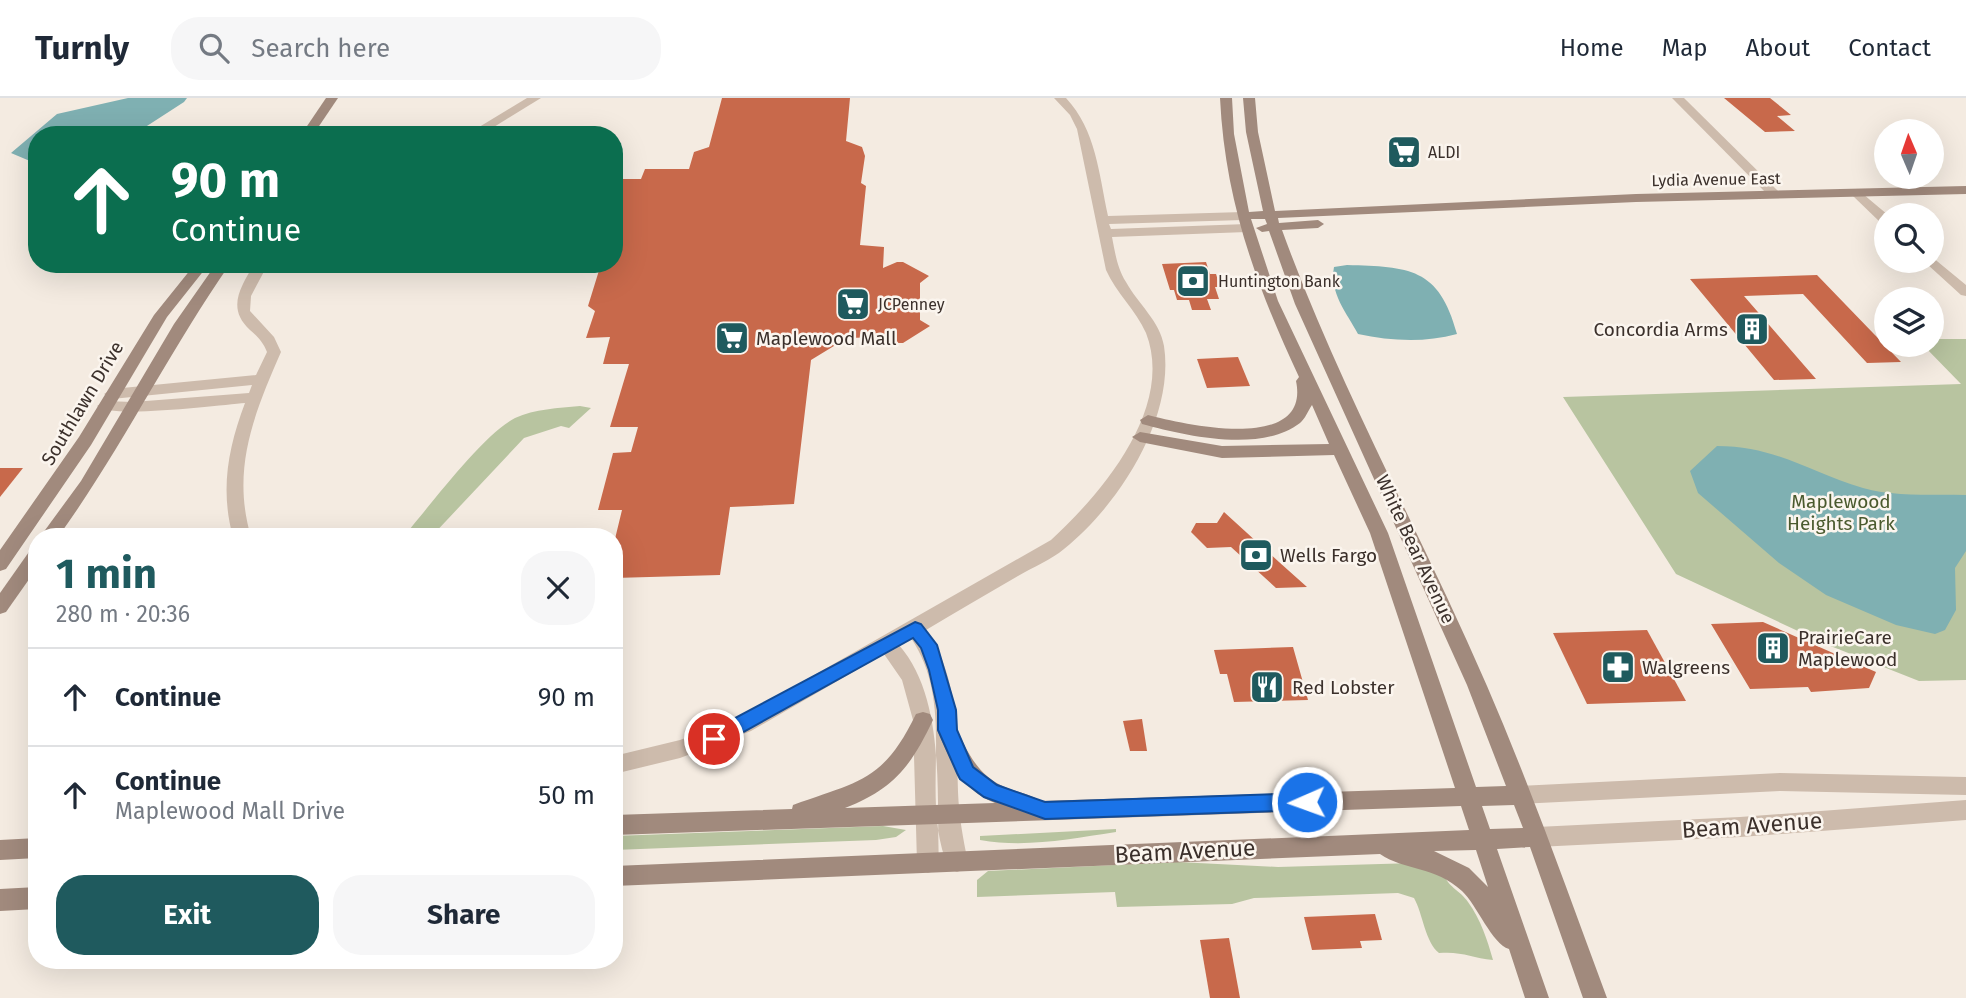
<!DOCTYPE html>
<html lang="en">
<head>
<meta charset="utf-8">
<style>
  :root { --surface:#fff; --page:#f6f6f7; --text:#1f2937; --muted:#747a83; --line:#e0e1e3; --accent:#1f5a5e }
  body { margin:0; font-family:"Fira Sans",sans-serif; background:var(--page); color:var(--text); height:100vh; display:flex; flex-direction:column; font-size:26px; white-space:nowrap }
  * { box-sizing:border-box; margin:0 }
  p { font-size:23px; color:var(--muted) }
  .icon { flex:none; width:38px; height:38px; fill:none; stroke:currentColor; stroke-width:2; stroke-linecap:round; stroke-linejoin:round }
  .map { position:relative; flex:1; overflow:hidden }
  .side { position:absolute; left:28px; top:430px; width:595px; height:441px; display:flex; flex-direction:column; background:var(--surface); border-radius:28px; box-shadow:0 7px 28px #0002 }
  .side>* { flex:none }
  .top-card { position:absolute; left:28px; top:28px; width:595px; height:147px; border-radius:28px; box-shadow:0 7px 28px #0002; background:#0b6e4f; color:#fff; overflow:hidden }
  .needle { width:46px; rotate:358deg }
  .buttons { position:absolute; left:1874px; top:21px; display:grid; gap:14px }
  .buttons a { display:grid; place-items:center; width:70px; height:70px; border-radius:50%; background:var(--surface); box-shadow:0 7px 28px #0002; font-size:35px }
  .pin { position:absolute; display:grid; place-items:center; width:60px; height:60px; color:#fff; margin:-30px; border:4px solid #fff; border-radius:50%; box-shadow:0 2px 7px #0007 }
  .me { position:absolute; width:77px; margin:-38px; rotate:268deg; stroke-linejoin:round; filter:drop-shadow(0 0 5px #0008) }
  .turn { display:flex; align-items:center; gap:24px; height:147px; padding:0 28px; font-size:32px }
  .turn .icon { width:91px; height:91px; stroke-width:2.5 }
  .turn b { display:block; font-size:49px; line-height:60px }
  .round { display:grid; place-items:center; flex:none; width:74px; height:74px; border-radius:28px; background:var(--page) }
  .summary { display:flex; align-items:center; justify-content:space-between; height:119px; padding:0 28px }
  h1 { font-size:42px; font-weight:700; line-height:52px; color:var(--accent) }
  .cta { display:flex; gap:14px; margin-top:auto; padding:14px 28px }
  .cta a { flex:1; height:80px; border-radius:28px; background:var(--accent); color:#fff; font-size:28px; font-weight:700; line-height:80px; text-align:center }
  .cta a+a { background:var(--page); color:var(--text) }
  ul { padding:0; list-style:none }
  li { display:flex; align-items:center; gap:21px; height:98px; padding:0 28px; border-top:2px solid var(--line) }
  li div { flex:1 }
  li b { display:block; font-size:26px }
  li em { font-style:normal }
  header { display:flex; align-items:center; gap:42px; box-sizing:border-box; height:98px; padding:0 35px; background:var(--surface); border-bottom:2px solid var(--line) }
  header strong { font-size:33px }
  nav { display:flex; gap:38px; margin-inline-start:auto; font-size:24px }
  .search { width:490px; height:63px; background:var(--page); display:flex; align-items:center; gap:18px; box-sizing:border-box; padding:0 24px; border-radius:28px; color:var(--muted); font-size:26px }
  .map>svg:first-child { display:block }
</style>
</head>
<body>
<header>
<strong>Turnly</strong>
<div class="search"><svg class="icon" aria-label="search" viewBox="0 0 24 24"><circle cx="10" cy="10" r="6"/><path d="M15 15l6 6"/></svg>Search here</div>
<nav><a>Home</a><a>Map</a><a>About</a><a>Contact</a></nav>
</header>
<div class="map">
<svg width="1966" height="900" viewBox="0 0 1966 900">
  <rect width="100%" height="100%" fill="#f4ebe1"/>
  <g fill="#b8c4a0">
    <path d="M1932 241H1966V582L1919 583 1828 547 1676 476 1563 299 1961 286 1923 247H1932Z"/>
    <path d="M580 308 591 310 569 330 561 328 524 340 431 439H403C430 408 482 337 515 320 535 311 558 310 580 308Z"/>
    <path d="M883 728 906 732 896 739 876 742 614 752V738Z"/>
    <path d="M1116 731V734C1070 741 1026 750 980 742V738Z"/>
    <path d="M1178 764 1278 769 1415 765 1443 774C1447 789 1460 792 1468 804 1481 822 1487 841 1493 862 1472 860 1462 853 1439 855 1425 844 1423 816 1414 800L1398 795 1254 800 1232 806 1117 809 1115 794 977 799V782L988 773Z"/>
  </g>
  <g fill="#7fb0b2">
    <path d="M128 0H187L184 4 133 37H37V66L11 55 57 16Z"/>
    <path d="M1347 167C1409 169 1439 169 1457 236 1424 245 1391 243 1358 236 1347 215 1329 195 1334 169Z"/>
    <path d="M1717 348C1776 348 1809 374 1863 390 1894 399 1933 396 1966 397V453L1955 470 1956 512 1945 532 1935 536 1896 527 1826 497 1779 465 1698 395 1690 373Z"/>
  </g>
  <g fill="#c8694b">
    <path d="M722 0H850L846 43 862 49 865 58 861 85 866 88 860 147 884 149 883 170 897 164H903L929 178 920 185V222L930 228 903 245H896L885 239 847 240 811 262 794 406 730 409 720 477 614 480V445L622 412H598L613 355 631 354 638 329H610L629 266H603L610 239 586 240 595 213 588 208 601 166H614V81H641L645 71H689L694 54 709 49Z"/>
    <path d="M1724 0H1770L1791 17 1777 18 1795 33 1765 34Z"/>
    <path d="M1206 164 1210 176H1216L1220 189H1215L1219 201H1207L1211 212H1192L1189 202H1177L1174 192H1170L1162 166Z"/>
    <path d="M1817 177 1901 264 1867 265 1803 196 1744 198 1816 281 1774 282 1690 181Z"/>
    <path d="M1238 259 1250 288 1207 290 1197 261Z"/>
    <path d="M0 370H23L0 399Z"/>
    <path d="M1224 414 1279 464 1307 489 1276 490 1231 449 1207 450 1191 434 1196 425H1217Z"/>
    <path d="M1763 524 1876 574 1869 590 1811 594 1808 589 1750 591 1711 526Z"/>
    <path d="M1647 532 1686 603 1587 606 1553 535Z"/>
    <path d="M1293 549 1308 602 1234 604 1227 576H1220L1214 552Z"/>
    <path d="M1142 621 1147 653H1130L1123 623Z"/>
    <path d="M1375 816 1382 842 1360 843 1362 850 1312 852 1304 819Z"/>
    <path d="M1229 840 1240 900H1210L1200 842Z"/>
  </g>
  <g fill="none" stroke-linecap="round" stroke-linejoin="round">
    <g fill="#cdbbac" fill-rule="evenodd">
      <path d="M527 0H541L481 37H466Z"/>
      <path d="M1054 0H1066C1096 32 1099 76 1108 118L1243 114 1249 118 1243 122 1109 126 1111 131 1247 126 1253 130 1247 134 1112 139C1115 154 1117 170 1126 184 1138 206 1160 223 1164 248 1175 320 1119 407 1064 451 1051 462 1033 469 1018 478 987 496 956 514 926 532 960 581 956 636 958 694 959 718 963 741 968 764L965 771 957 774 949 771C917 698 959 612 911 540L899 547C946 601 936 696 939 765L936 772 928 775 920 772 917 765 913 622 902 582 884 556 751 633 680 660 614 676V658L680 642 737 621 1051 442C1101 396 1175 310 1146 235 1136 212 1116 195 1106 172L1077 31 1070 17Z"/>
      <path d="M1672 0H1684L1779 94V100H1771Z"/>
      <path d="M1857 91 1888 117 1886 126 1881 125 1853 98 1851 95Z"/>
      <path d="M1932 159 1966 187V198L1961 197 1927 166 1925 163H1932Z"/>
      <path d="M254 166H268L251 198 250 213 274 239 281 254C254 316 231 371 251 439H233C220 392 228 350 245 305 221 307 109 321 97 308L105 303 133 304 249 295 252 287 112 301 104 296 112 291 256 277 267 254C263 244 258 239 250 232 226 210 241 189 254 166Z"/>
      <path d="M1780 675 1966 679V697L1780 693 1521 706 1514 704 1510 697 1514 690 1521 688Z"/>
      <path d="M1966 702V722L1740 739 1537 749 1529 746 1526 739 1529 732 1537 729 1740 719Z"/>
    </g>
    <g fill="#a18a7d" fill-rule="evenodd">
      <path d="M326 0H338L313 37H301Z"/>
      <path d="M1220 0H1232L1234 36 1249 114 1263 113 1246 34 1243 0H1255L1258 34 1275 113 1636 96 1966 88V96L1636 104 1278 120 1279 125 1318 122 1324 126 1318 130 1282 132C1339 289 1421 435 1487 588 1531 690 1568 795 1607 900H1583L1530 749 1497 751 1549 900H1525L1509 851C1492 846 1477 807 1462 793 1435 768 1405 773 1380 756L614 788V768L1469 732 1461 708 614 737V717L792 711 793 707C859 683 883 684 916 616L923 614 930 616 933 622C911 668 894 691 845 710L995 705C961 692 951 663 937 632L940 626 947 623 954 626C967 652 976 677 1005 689 1016 694 1031 696 1040 703L1455 690 1370 435 1334 357 1222 360 1140 344 1132 339 1140 334 1222 348 1329 346 1312 307C1308 313 1305 321 1300 325 1261 355 1186 338 1142 326L1140 322 1148 317C1186 327 1311 355 1296 283L1299 279C1256 187 1225 103 1220 0ZM1251 121H1265L1267 126 1256 130 1262 134 1269 133 1295 206 1467 587 1506 688 1476 689 1388 435 1278 203ZM1514 707 1523 730 1490 731 1482 708ZM1476 752 1488 789 1469 770 1434 753Z"/>
      <path d="M195 166H209L167 219 91 347 6 471 0 473V452L79 339 154 217Z"/>
      <path d="M216 166H230C168 255 121 352 58 439H40L81 383 174 226Z"/>
      <path d="M37 450V470L6 514 0 516V495L31 451Z"/>
      <path d="M37 740V760L0 762V742Z"/>
      <path d="M37 789V811L0 813V791Z"/>
    </g>
  </g>
  <path fill="#1a73e8" stroke="#114b97" stroke-width="2" d="M915 524 921 526 937 547 956 612 957 632 973 669 997 687 1045 704 1307 695 1313 698 1316 704 1313 710 1307 712 1045 721 984 699 960 681 957 675 938 632V612L929 572 921 550 913 540 720 647 714 649 707 647 705 641 707 635Z"/>
  <defs>
    <g id="supermarket-square" transform="scale(1.75)"><rect x="-9" y="-9" width="18" height="18" rx="4" fill="#1f5a5e" stroke="#fbf5ee"/><path d="M-6-5.5h2.5l.6 2H6L4.5 2H-2.5L-4.4-4H-6ZM-1.5 3.2a1.3 1.3 0 1 0 .1 0ZM3 3.2a1.3 1.3 0 1 0 .1 0Z" fill="#fff"/></g>
    <g id="bank-square" transform="scale(1.75)"><rect x="-9" y="-9" width="18" height="18" rx="4" fill="#1f5a5e" stroke="#fbf5ee"/><path d="M-6-4H6V4H-6ZM0-2.3a2.3 2.3 0 1 0 0 4.6a2.3 2.3 0 1 0 0-4.6Z" fill="#fff"/></g>
    <g id="building-square" transform="scale(1.75)"><rect x="-9" y="-9" width="18" height="18" rx="4" fill="#1f5a5e" stroke="#fbf5ee"/><path d="M-4-6H4V6H1V3H-1V6H-4ZM-2.5-4.3h1.7v1.8h-1.7ZM.8-4.3h1.7v1.8H.8ZM-2.5-1h1.7V.8h-1.7ZM.8-1h1.7V.8H.8Z" fill="#fff"/></g>
    <g id="pharmacy-square" transform="scale(1.75)"><rect x="-9" y="-9" width="18" height="18" rx="4" fill="#1f5a5e" stroke="#fbf5ee"/><path d="M-2-6h4v4h4v4h-4v4h-4v-4h-4v-4h4Z" fill="#fff"/></g>
    <g id="restaurant-square" transform="scale(1.75)"><rect x="-9" y="-9" width="18" height="18" rx="4" fill="#1f5a5e" stroke="#fbf5ee"/><path d="M-5-6h1v4h1v-4h1v4h1v-4h1v5L-1.5 .5V6h-2V.5L-5-1ZM5-6V6H3V1.5H1.5Q1.5-4 5-6Z" fill="#fff"/></g>
  </defs>
  <g fill-rule="evenodd">
    <use href="#supermarket-square" x="1404" y="54"/>
    <use href="#bank-square" x="1193" y="183"/>
    <use href="#supermarket-square" x="853" y="206"/>
    <use href="#building-square" x="1752" y="231"/>
    <use href="#supermarket-square" x="732" y="240"/>
    <use href="#bank-square" x="1256" y="457"/>
    <use href="#building-square" x="1773" y="550"/>
    <use href="#pharmacy-square" x="1618" y="569"/>
    <use href="#restaurant-square" x="1267" y="589"/>
  </g>
  <g text-anchor="middle" stroke-width="5" stroke-linejoin="round" paint-order="stroke">
    <g font-size="16" fill="#3b302b" stroke="#fbf5ee" text-anchor="start">
      <text x="1428" y="60">ALDI</text>
      <text x="1218" y="189">Huntington Bank</text>
      <text x="878" y="212">JCPenney</text>
    </g>
    <g font-size="16" fill="#3b302b" stroke="#fbf5ee">
      <text transform="translate(1716 81) rotate(-1)" y="6">Lydia Avenue East</text>
    </g>
    <g font-size="19" fill="#3b302b" stroke="#fbf5ee" text-anchor="start">
      <text x="1728" y="238" text-anchor="end">Concordia Arms</text>
      <text x="756" y="247">Maplewood Mall</text>
      <text x="1280" y="464">Wells Fargo</text>
      <text x="1798" y="546">PrairieCare<tspan x="1798" dy="22">Maplewood</tspan></text>
      <text x="1642" y="576">Walgreens</text>
      <text x="1292" y="596">Red Lobster</text>
    </g>
    <g font-size="19" fill="#3b302b" stroke="#fbf5ee">
      <text transform="translate(82 305) rotate(-59)" y="7">Southlawn Drive</text>
      <text transform="translate(1416 451) rotate(65)" y="7">White Bear Avenue</text>
    </g>
    <g font-size="19" fill="#4a5a2e" stroke="#fbf5ee">
      <text x="1841" y="410">Maplewood<tspan x="1841" dy="22">Heights Park</tspan></text>
    </g>
    <g font-size="23" fill="#3b302b" stroke="#fbf5ee">
      <text transform="translate(1752 727) rotate(-4)" y="8">Beam Avenue</text>
      <text transform="translate(1185 753) rotate(-3)" y="8">Beam Avenue</text>
    </g>
  </g>
</svg>
<div class="buttons">
<a><svg class="needle" viewBox="-14 -14 28 28"><path d="M0-13l5 13h-10z" fill="#e53935"/><path d="M0 13l5-13h-10z" fill="#747a83"/></svg></a>
<a><svg class="icon" aria-label="search" viewBox="0 0 24 24"><circle cx="10" cy="10" r="6"/><path d="M15 15l6 6"/></svg></a>
<a><svg class="icon" aria-label="layers" viewBox="0 0 24 24"><path d="M12 4l9 5-9 5-9-5zM3 14l9 5 9-5"/></svg></a>
</div>
<div class="pin" style="left:714px;top:641px;background:#d93025"><svg class="icon" aria-label="arrive" viewBox="0 0 24 24"><path d="M6 21V4h12l-3 4 3 4H6"/></svg></div>
<svg class="me" style="left:1307px;top:704px" viewBox="-20 -20 40 40"><circle r="17" fill="#1a73e8" stroke="#fff" stroke-width="3"/><path d="M0-11L8 9 0 5-8 9z" fill="#fff"/></svg>
<div class="top-card">
<div class="turn"><svg class="icon" aria-label="ahead" viewBox="0 0 24 24"><path d="M12 20V5M6 11l6-6 6 6"/></svg><div><b>90 m</b>Continue</div></div>
</div>
<section class="side">
<div class="summary"><div><h1>1 min</h1><p>280 m · 20:36</p></div><a class="round"><svg class="icon" aria-label="close" viewBox="0 0 24 24"><path d="M6 6l12 12M18 6L6 18"/></svg></a></div>
<ul>
<li><svg class="icon" aria-label="ahead" viewBox="0 0 24 24"><path d="M12 20V5M6 11l6-6 6 6"/></svg><div><b>Continue</b></div><em>90 m</em></li>
<li><svg class="icon" aria-label="ahead" viewBox="0 0 24 24"><path d="M12 20V5M6 11l6-6 6 6"/></svg><div><b>Continue</b><p>Maplewood Mall Drive</p></div><em>50 m</em></li>
</ul>
<div class="cta"><a>Exit</a><a>Share</a></div>
</section>
</div>
</body>
</html>
